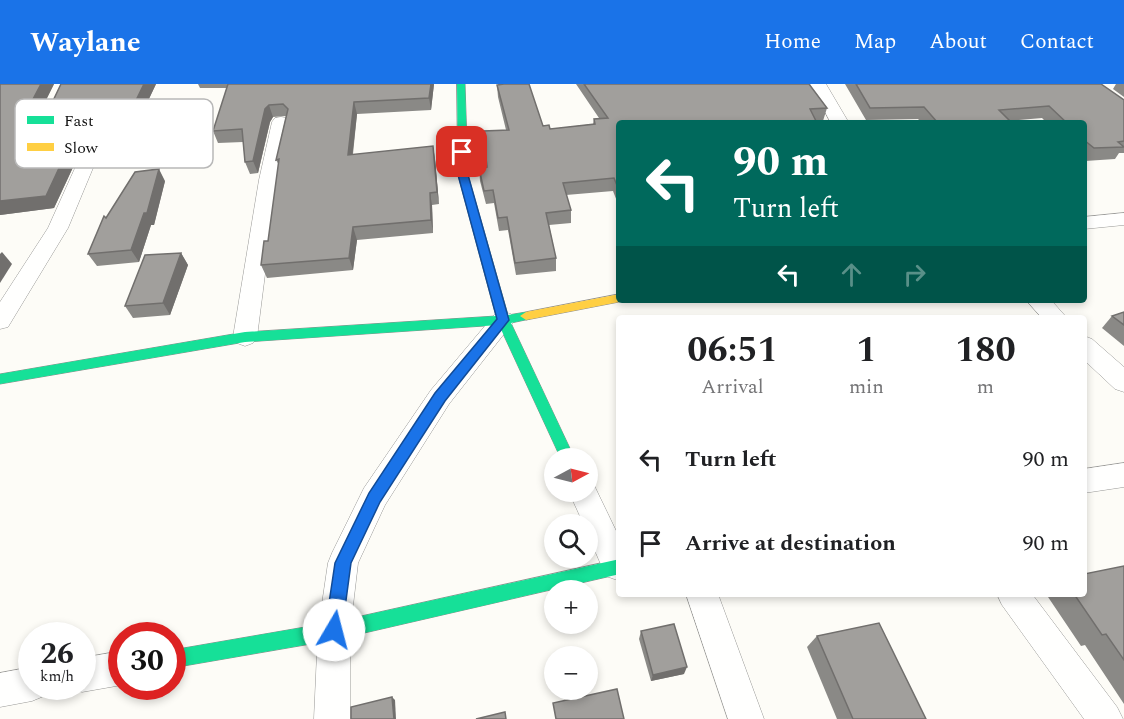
<!DOCTYPE html>
<html lang="en">
<head>
<meta charset="utf-8">
<style>
  :root { --surface:#fff; --page:#f6f6f6; --text:#202124; --muted:#757577; --accent:#1a73e8 }
  body { margin:0; font-family:Spectral,serif; background:var(--page); color:var(--text); height:100vh; display:flex; flex-direction:column; font-size:22px; white-space:nowrap }
  * { box-sizing:border-box; margin:0 }
  p { font-size:20px; color:var(--muted) }
  .icon { flex:none; width:33px; height:33px; fill:none; stroke:currentColor; stroke-width:2; stroke-linecap:round; stroke-linejoin:round }
  .map { position:relative; flex:1; overflow:hidden }
  .side { position:absolute; left:616px; top:231px; width:471px; height:282px; display:flex; flex-direction:column; background:var(--surface); border-radius:6px; box-shadow:0 3px 9px #0003 }
  .side>* { flex:none }
  .hud { position:absolute; left:616px; top:36px; width:471px; height:183px; border-radius:6px; box-shadow:0 3px 9px #0003; background:#00695c; color:#fff; overflow:hidden }
  .needle { width:39px; rotate:83deg }
  .fabs { position:absolute; left:544px; top:364px; display:grid; gap:12px }
  .fabs a { display:grid; place-items:center; width:54px; height:54px; border-radius:50%; background:var(--surface); box-shadow:0 3px 9px #0003; font-size:30px }
  .speed { position:absolute; left:18px; top:538px; display:flex; gap:12px; font-size:30px; font-weight:700; text-align:center }
  .speed>* { display:grid; place-content:center; width:78px; height:78px; border-radius:50%; background:var(--surface); box-shadow:0 3px 9px #0003; line-height:1 }
  .speed small { font-size:15px; font-weight:400 }
  .speed .limit { border:9px solid #d22; background:#fff; color:#111 }
  .pin { position:absolute; display:grid; place-items:center; width:51px; height:51px; color:#fff; margin:-26px; border-radius:12px; box-shadow:0 3px 9px #0006 }
  .me { position:absolute; width:66px; margin:-33px; rotate:8deg; stroke-linejoin:round; filter:drop-shadow(0 0 4px #0008) }
  .turn { display:flex; align-items:center; gap:21px; height:126px; padding:0 18px; font-size:27px }
  .turn .icon { width:78px; height:78px; stroke-width:2.5 }
  .turn b { display:block; font-size:42px; line-height:51px }
  .lanes { display:flex; align-items:center; height:57px; padding:0 18px; background:#0003; justify-content:center; gap:30px; direction:ltr }
  .lanes .off { opacity:.35 }
  .eta { display:flex; justify-content:space-evenly; align-items:center; height:102px; text-align:center }
  .eta b { font-size:36px; font-weight:700; line-height:42px }
  ul { padding:0; list-style:none }
  li { display:flex; align-items:center; gap:18px; height:84px; padding:0 18px }
  li div { flex:1 }
  li b { display:block; font-size:22px }
  li em { font-style:normal }
  header { display:flex; align-items:center; gap:36px; box-sizing:border-box; height:84px; padding:0 30px; background:var(--accent); color:#fff }
  header strong { font-size:28px }
  nav { display:flex; gap:33px; margin-inline-start:auto; font-size:21px }
  .map>svg:first-child { display:block }
</style>
</head>
<body>
<header>
<strong>Waylane</strong>
<nav><a>Home</a><a>Map</a><a>About</a><a>Contact</a></nav>
</header>
<div class="map">
<svg width="1124" height="635" viewBox="0 0 1124 635">
  <rect width="100%" height="100%" fill="#fdfcf7"/>
  <g fill="none" stroke-linecap="round" stroke-linejoin="round">
    <g stroke="#979795" stroke-width="1">
      <g id="street">
        <path d="M810 0H826L849 39H831Z"/>
        <path d="M281 33 287 34 290 38 277 96 257 253 253 259 245 262 237 259 233 253 259 96 272 38 275 34Z"/>
        <path d="M84 78 91 80 93 84 68 144 8 243 0 245V218L48 144 75 84 77 80Z"/>
        <path d="M1124 129V141L1084 145V133Z"/>
        <path d="M1026 216H1051L1067 234H1042Z"/>
        <path d="M503 228 511 230 515 236 449 320 385 421 358 479 350 547V635H314L318 547 328 479 332 469 364 404 431 306 495 230Z"/>
        <path d="M1084 252 1092 255 1124 283V308L1115 305 1084 276Z"/>
        <path d="M1124 379V403L1084 409V385Z"/>
        <path d="M588 397 593 399 620 455V495L617 496 606 492 588 451V441H584L569 408H588Z"/>
        <path d="M686 510H718L764 635H728Z"/>
        <path d="M997 510H1032L1117 623 1123 635H1084L1002 521Z"/>
        <path d="M122 567V601L82 608 70 603H82V574Z"/>
        <path d="M32 583V603H48L44 612 32 617 0 623V589Z"/>
      </g>
    </g>
    <g stroke="#8e8d8b" stroke-width="1">
      <g id="fast">
        <path d="M457 0H465L468 91 508 231 526 228 532 232 530 235 511 239 575 375H561L499 241 245 258 0 300V290L245 248 496 232 458 91Z"/>
        <path d="M620 475V490L334 556 172 584V566L334 538Z"/>
      </g>
    </g>
    <g stroke="#8e8d8b" stroke-width="1">
      <path id="slow" d="M620 210V216L624 217 526 236 520 232 526 228Z"/>
    </g>
    <use href="#street" fill="#fffffe" fill-rule="evenodd"/>
    <use href="#fast" fill="#16e098" fill-rule="evenodd"/>
    <use href="#slow" fill="#ffcf43" fill-rule="evenodd"/>
  </g>
  <g fill="#8a8986">
    <path d="M0 0H54L32 44H40L61 0H156L126 63 88 65 82 76 75 79 54 124 0 131Z"/>
    <path d="M198 0H434L431 26 357 30 353 70 435 75 439 120 432 121 433 149 357 156 353 186 267 194 261 181 268 157 279 81 276 76 286 32 273 33 270 38 258 89 250 90 245 78 243 58 218 59 213 47 227 4H200Z"/>
    <path d="M576 0H809L827 24 823 37 620 39V125L613 107 566 111 571 126V139L549 141 556 174V187L516 191 508 146 499 147 494 119 486 120 480 97 479 84 487 83 506 46 498 13 497 1 543 42 550 45 593 40 594 35 599 34Z"/>
    <path d="M845 0H1101L1124 16V69H1119L1115 75 1085 77 1084 76V39H1047L1042 34 1009 37 1012 39H922L918 35 866 36Z"/>
    <path d="M1116 0H1124V13L1113 5Z"/>
    <path d="M165 97 154 141H151L139 178 97 182 88 170 106 134Z"/>
    <path d="M181 169 188 181 170 231 133 234 125 222Z"/>
    <path d="M1124 228V262L1102 244 1112 232Z"/>
    <path d="M1124 482V620L1085 561 1081 562 1046 510H1084Z"/>
    <path d="M641 547 684 590 651 597 639 555Z"/>
    <path d="M817 552 926 635H837L807 563Z"/>
  </g>
  <g fill="#716f6d">
    <path d="M41 0H54L29 50 24 44 21 38Z"/>
    <path d="M144 0H156L126 63 119 51Z"/>
    <path d="M431 0H434L431 26 429 14Z"/>
    <path d="M354 18 357 30 351 83 348 71Z"/>
    <path d="M269 21 273 33 270 38 258 89 253 77 265 25Z"/>
    <path d="M80 53 88 65 82 76 75 79 54 124 0 131V117Z"/>
    <path d="M433 62 435 75 439 120 437 108Z"/>
    <path d="M159 85 165 97 154 141H151L139 178 131 166Z"/>
    <path d="M430 109 432 121 433 149 431 136Z"/>
    <path d="M353 143 357 156 353 186 349 174Z"/>
    <path d="M2 168 12 180 0 199V170Z"/>
    <path d="M181 169 188 181 170 231 163 219Z"/>
    <path d="M687 583 684 590 651 597 653 591Z"/>
    <path d="M392 613 395 616 396 635H394Z"/>
  </g>
  <g fill="#a19f9c" stroke="#716f6d" stroke-width="1.5">
    <path d="M0 0H41L21 38 24 44H40L61 0H144L119 51 80 53 74 64 67 67 46 112 0 117Z"/>
    <path d="M228 0H431L429 14 354 18 348 71 433 62 437 108 430 109 431 136 353 143 349 174 261 181 264 157H268L279 75 276 76 288 25 283 20 269 21 265 25 253 77 245 78 242 45 213 47Z"/>
    <path d="M504 0H529L543 42 549 41 550 45 595 40 594 35 608 34 584 0H809L827 24 810 25 817 39H620V109L614 94 563 99 571 126 546 129 556 174 515 179 507 133 498 134 493 106 484 107 479 84 487 83 483 47 509 46 497 1Z"/>
    <path d="M856 0H1101L1124 16V57L1118 58 1124 63 1094 64 1084 56V39H1067L1049 22 999 26 1012 39H938L924 23 870 24Z"/>
    <path d="M159 85 147 129H144L131 166 88 170 104 132 106 134 135 88Z"/>
    <path d="M181 169 163 219 125 222 145 171Z"/>
    <path d="M1124 228V241L1112 232Z"/>
    <path d="M1124 482V576L1106 550 1102 551 1074 510H1084V490Z"/>
    <path d="M879 539 926 635H853L817 552Z"/>
    <path d="M674 540 687 583 653 591 641 547Z"/>
    <path d="M617 605 624 635H556L553 619Z"/>
    <path d="M392 613 394 635H351V623Z"/>
    <path d="M505 628 506 635H476Z"/>
  </g>
  <path fill="#1a73e8" stroke="#114b97" stroke-width="1.5" d="M462 65 467 68 468 91 509 236 445 317 380 418 351 479 342 546 340 553 334 555 327 553 325 546 335 479 369 409 435 309 497 235 458 91 457 68Z"/>
  <rect x="15" y="15" width="198" height="69" rx="9" fill="#fff" stroke="#b8b8b8" stroke-width="1.5"/>
  <rect x="27" y="32" width="27" height="8" fill="#16e098"/>
  <rect x="27" y="59" width="27" height="8" fill="#ffcf43"/>
  <g font-size="16" fill="#111">
    <text x="64" y="42">Fast</text>
    <text x="64" y="69">Slow</text>
  </g>
</svg>
<div class="fabs">
<a><svg class="needle" viewBox="-14 -14 28 28"><path d="M0-13l5 13h-10z" fill="#e53935"/><path d="M0 13l5-13h-10z" fill="#757577"/></svg></a>
<a><svg class="icon" aria-label="search" viewBox="0 0 24 24"><circle cx="10" cy="10" r="6"/><path d="M15 15l6 6"/></svg></a>
<a>+</a>
<a>−</a>
</div>
<div class="speed"><div>26<small>km/h</small></div><div class="limit">30</div></div>
<div class="pin" style="left:462px;top:68px;background:#d93025"><svg class="icon" aria-label="arrive" viewBox="0 0 24 24"><path d="M6 21V4h12l-3 4 3 4H6"/></svg></div>
<svg class="me" style="left:334px;top:546px" viewBox="-20 -20 40 40"><circle r="19" fill="#fff"/><path d="M0-13L10 11 0 6-10 11z" fill="#1a73e8"/></svg>
<div class="hud">
<div class="turn"><svg class="icon" aria-label="left" viewBox="0 0 24 24"><path d="M17 20v-9H6M10 6l-5 5 5 5"/></svg><div><b>90 m</b>Turn left</div></div>
<div class="lanes"><svg class="icon" aria-label="left" viewBox="0 0 24 24"><path d="M17 20v-9H6M10 6l-5 5 5 5"/></svg><svg class="icon off" aria-label="ahead" viewBox="0 0 24 24"><path d="M12 20V5M6 11l6-6 6 6"/></svg><svg class="icon off" aria-label="right" viewBox="0 0 24 24"><path d="M7 20v-9h11M14 6l5 5-5 5"/></svg></div>
</div>
<section class="side">
<div class="eta">
<div><b>06:51</b><p>Arrival</p></div>
<div><b>1</b><p>min</p></div>
<div><b>180</b><p>m</p></div>
</div>
<ul>
<li><svg class="icon" aria-label="left" viewBox="0 0 24 24"><path d="M17 20v-9H6M10 6l-5 5 5 5"/></svg><div><b>Turn left</b></div><em>90 m</em></li>
<li><svg class="icon" aria-label="arrive" viewBox="0 0 24 24"><path d="M6 21V4h12l-3 4 3 4H6"/></svg><div><b>Arrive at destination</b></div><em>90 m</em></li>
</ul>
</section>
</div>
</body>
</html>
